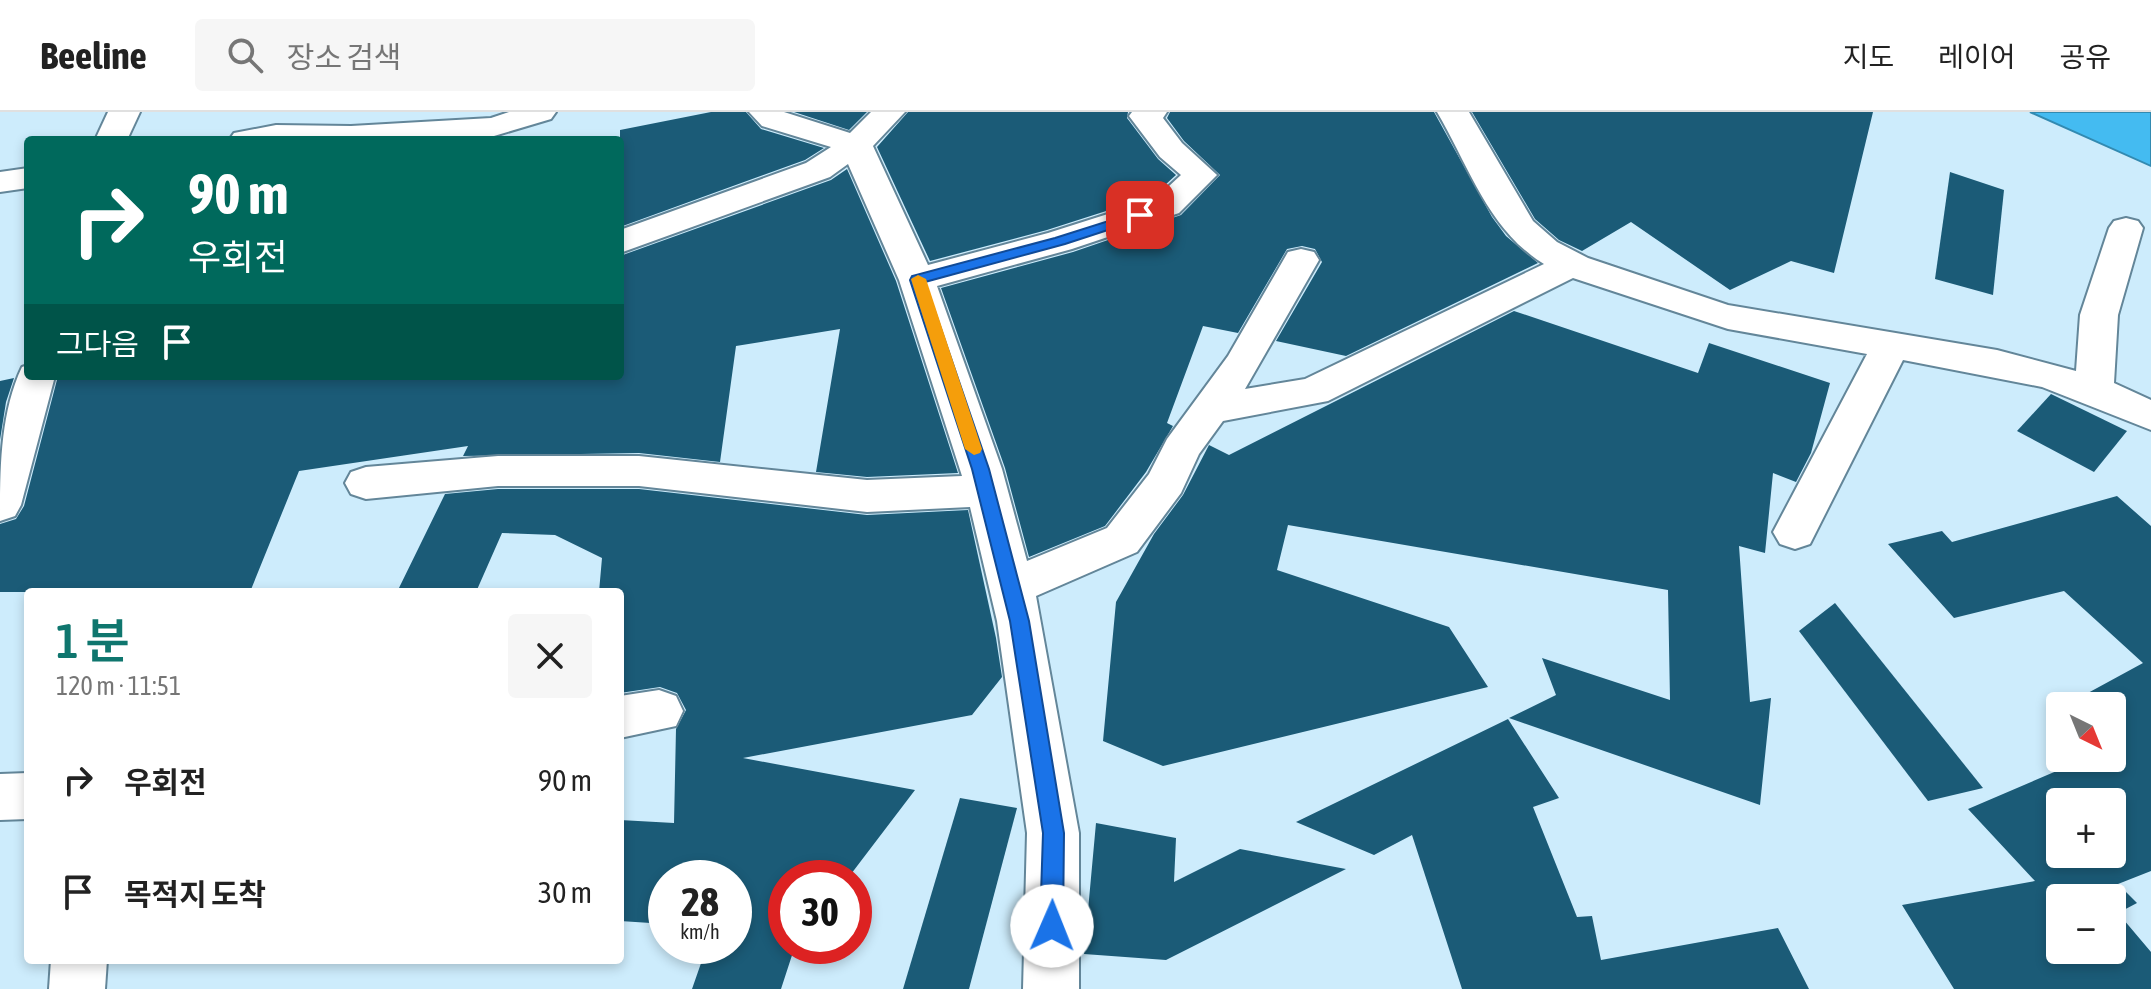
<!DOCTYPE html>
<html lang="ko">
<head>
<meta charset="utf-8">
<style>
  :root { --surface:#fff; --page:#f6f6f6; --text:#222; --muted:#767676; --line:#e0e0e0; --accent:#0f766e }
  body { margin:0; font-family:"Asap Condensed","Noto Sans KR",sans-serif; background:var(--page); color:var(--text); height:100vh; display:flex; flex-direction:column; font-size:30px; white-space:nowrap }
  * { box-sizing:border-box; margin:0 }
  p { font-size:26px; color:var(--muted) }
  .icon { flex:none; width:44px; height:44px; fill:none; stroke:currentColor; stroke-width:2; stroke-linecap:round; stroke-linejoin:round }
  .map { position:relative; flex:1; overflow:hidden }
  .side { position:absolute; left:24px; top:476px; width:600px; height:376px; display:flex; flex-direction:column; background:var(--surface); border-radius:8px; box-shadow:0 4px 12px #0003 }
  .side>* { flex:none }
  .top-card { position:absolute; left:24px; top:24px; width:600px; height:244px; border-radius:8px; box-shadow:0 4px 12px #0003; background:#00695c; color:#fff; overflow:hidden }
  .needle { width:52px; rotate:137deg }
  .controls { position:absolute; left:2046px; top:580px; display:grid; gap:16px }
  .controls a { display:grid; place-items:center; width:80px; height:80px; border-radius:8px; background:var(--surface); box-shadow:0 4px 12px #0003; font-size:40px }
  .speed { position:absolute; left:648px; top:748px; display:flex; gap:16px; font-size:40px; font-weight:700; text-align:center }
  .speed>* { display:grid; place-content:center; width:104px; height:104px; border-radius:50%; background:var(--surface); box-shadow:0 4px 12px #0003; line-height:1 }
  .speed small { font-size:20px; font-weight:400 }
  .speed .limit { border:12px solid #d22; background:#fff; color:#111 }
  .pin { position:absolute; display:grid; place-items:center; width:68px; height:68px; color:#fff; margin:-34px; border-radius:16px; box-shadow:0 4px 12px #0006 }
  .me { position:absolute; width:88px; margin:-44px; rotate:1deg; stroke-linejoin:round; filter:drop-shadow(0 0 6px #0008) }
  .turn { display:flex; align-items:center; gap:28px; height:168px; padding:0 32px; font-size:36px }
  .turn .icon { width:104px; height:104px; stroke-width:2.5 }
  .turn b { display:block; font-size:56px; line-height:68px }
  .then { display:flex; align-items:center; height:76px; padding:0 32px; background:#0003; gap:16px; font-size:30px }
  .round { display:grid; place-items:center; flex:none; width:84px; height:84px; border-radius:8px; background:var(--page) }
  .summary { display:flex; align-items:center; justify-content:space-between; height:136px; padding:0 32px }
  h1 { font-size:48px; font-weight:600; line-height:60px; color:var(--accent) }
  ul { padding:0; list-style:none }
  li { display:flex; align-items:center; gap:24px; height:112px; padding:0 32px }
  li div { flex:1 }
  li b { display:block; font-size:30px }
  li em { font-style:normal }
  header { display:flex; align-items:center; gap:48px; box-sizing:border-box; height:112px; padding:0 40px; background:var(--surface); border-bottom:2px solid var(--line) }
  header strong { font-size:38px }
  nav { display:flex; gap:44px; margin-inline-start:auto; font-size:28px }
  .search { width:560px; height:72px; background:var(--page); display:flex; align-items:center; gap:20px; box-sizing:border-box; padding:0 28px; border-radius:8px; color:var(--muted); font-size:30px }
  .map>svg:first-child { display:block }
</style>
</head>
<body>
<header>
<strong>Beeline</strong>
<div class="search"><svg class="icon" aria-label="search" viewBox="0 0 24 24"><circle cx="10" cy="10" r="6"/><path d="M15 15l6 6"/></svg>장소 검색</div>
<nav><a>지도</a><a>레이어</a><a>공유</a></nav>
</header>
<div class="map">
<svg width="2151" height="877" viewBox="0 0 2151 877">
  <rect width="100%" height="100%" fill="#cdecfc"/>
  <path fill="#44bbf1" stroke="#328ab1" stroke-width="2" d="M2030 0H2151V54Z"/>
  <g fill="#1b5b77" fill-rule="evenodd">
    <path d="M711 0H746L761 17 824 36 805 48 620 115V18Z"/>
    <path d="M794 0H867L849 18Z"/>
    <path d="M908 0H1128L1127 6 1158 47 1176 63 1153 84 1047 118 930 149 877 35Z"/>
    <path d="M1170 0H1434L1492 105 1506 124 1538 151 1346 244 1276 229 1322 150 1315 137 1302 134 1287 137 1238 221 1203 214 1167 311 1173 314 1146 360 1105 414 1029 445 1005 356 941 176 1073 140 1181 103 1220 63 1184 29 1167 6Z"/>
    <path d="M1472 0H1873L1834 161 1791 149 1730 178 1631 110 1582 139 1559 128 1535 107Z"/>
    <path d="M847 57 896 169 958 361 867 365 816 360 840 217 736 234 720 350 639 341 463 344 468 334 299 359 250 480H0V412L16 407 24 394 58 264H620V144L831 68Z"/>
    <path d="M1950 60 2004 78 1993 183 1935 167Z"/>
    <path d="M1514 199 1698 261 1709 231 1830 271 1811 341 1796 370 1773 361 1765 441 1739 434 1750 590 1771 586 1760 693 1509 606 1556 583 1542 546 1670 588 1668 478 1288 413 1277 458 1449 515 1488 575 1163 654 1103 629 1116 490 1154 422 1183 383 1209 333 1229 343Z"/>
    <path d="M14 266 6 290 0 328V269Z"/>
    <path d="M2051 282 2127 319 2094 360 2017 319Z"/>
    <path d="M498 377H639L867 403 968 398 996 526 1002 565 972 603 743 646 915 678 848 766H786V834H795L781 877H692L707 834H734V766H666V812L620 809V708L674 711 676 617 686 598 677 581 660 575 620 581V480H599L602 446 555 423 502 421 476 480H397L445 382Z"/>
    <path d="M2117 384 2151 414V759L2118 772 2137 791 2118 801 2151 840V877H1954L1902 793 2035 769 1968 697 2087 646H2112V594H2064L2143 551 2064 479 1954 506 1888 432 1942 419 1952 430ZM2060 690H2112V742H2060ZM2060 786H2112V838H2060Z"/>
    <path d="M1835 491 1983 676 1928 689 1799 519Z"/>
    <path d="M1508 607 1559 686 1533 695 1577 805 1592 804 1601 848 1778 816 1809 877H1462L1412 723 1374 743 1296 710Z"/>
    <path d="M960 686 1017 696 969 877H903Z"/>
    <path d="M1096 711 1176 726 1174 770 1240 737 1346 757 1166 848 1084 842Z"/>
  </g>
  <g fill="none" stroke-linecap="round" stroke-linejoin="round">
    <g stroke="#638699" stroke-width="4">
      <g id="minor">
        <path d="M108 0H140L127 28H95Z"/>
        <path d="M509 0H556L551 7 494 24 438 28H229L234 21 276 13 351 14 491 6Z"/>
        <path d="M749 0H784L850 21 871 0H905L873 34 928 153 1048 121 1155 87 1181 63 1160 45 1129 4 1132 0H1167L1163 6 1182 31 1217 63 1179 101 1072 137 937 174 1002 357 1027 449 1107 416 1149 362 1167 327 1228 244 1288 140 1301 137 1314 140 1319 148 1245 277 1305 267 1544 152C1488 118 1469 54 1437 0H1469L1533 109 1557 130 1588 146 1728 193 1997 238 2076 259 2080 203 2109 116 2114 109 2126 106 2138 109 2143 116 2118 203 2114 271 2151 288V318L2042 275 1903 248 1810 432 1795 437 1780 432 1773 420 1867 242 1728 217 1573 166 1328 289 1223 309 1199 342 1181 381 1137 440 1036 484 1079 721V877H1023L1027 721 997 509 970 395 867 400 639 374H498L366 387 351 382 345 371 351 360 366 355 498 344H639L867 368 962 364 899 168 848 52 830 65 620 141V118L806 51 831 35 762 14Z"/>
        <path d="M28 56V76L0 80V60Z"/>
        <path d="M28 253V264H55L21 393 15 404 0 409C0 357 0 301 22 255Z"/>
        <path d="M659 578 676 584 683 599 676 614 620 626V584Z"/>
        <path d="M28 661V707L0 708V662Z"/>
        <path d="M51 848H107L105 877H49Z"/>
      </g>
    </g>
    <use href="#minor" fill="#fff" fill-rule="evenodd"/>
  </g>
  <path fill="#1a73e8" stroke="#114b97" stroke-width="2" d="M1140 99 1147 103 1145 106 1065 132 925 170 989 357 1029 509 1064 721 1063 814 1060 822 1052 826 1044 822 1040 814 1043 721 1010 509 972 357 910 168 912 164 1055 126Z"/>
  <path fill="#f59e0b" d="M918 163 926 167 982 337 980 341 974 343 965 337 911 167Z"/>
</svg>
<div class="controls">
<a><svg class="needle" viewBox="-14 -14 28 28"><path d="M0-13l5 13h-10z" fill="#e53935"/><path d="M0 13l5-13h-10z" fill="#767676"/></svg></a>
<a>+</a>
<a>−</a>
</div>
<div class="speed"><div>28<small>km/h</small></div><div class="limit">30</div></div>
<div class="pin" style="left:1140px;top:103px;background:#d93025"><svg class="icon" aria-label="arrive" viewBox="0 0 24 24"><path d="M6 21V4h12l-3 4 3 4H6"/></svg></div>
<svg class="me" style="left:1052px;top:814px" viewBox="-20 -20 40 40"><circle r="19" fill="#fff"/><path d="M0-13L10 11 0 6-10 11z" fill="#1a73e8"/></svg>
<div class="top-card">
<div class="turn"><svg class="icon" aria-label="right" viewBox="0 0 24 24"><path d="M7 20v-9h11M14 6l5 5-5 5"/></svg><div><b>90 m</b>우회전</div></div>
<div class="then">그다음<svg class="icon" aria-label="arrive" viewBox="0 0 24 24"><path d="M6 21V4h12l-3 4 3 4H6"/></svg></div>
</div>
<section class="side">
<div class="summary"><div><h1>1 분</h1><p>120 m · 11:51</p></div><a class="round"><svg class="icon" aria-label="close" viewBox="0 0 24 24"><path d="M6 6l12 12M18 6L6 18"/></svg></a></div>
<ul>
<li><svg class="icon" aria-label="right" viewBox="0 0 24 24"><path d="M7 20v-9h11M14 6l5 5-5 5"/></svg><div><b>우회전</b></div><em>90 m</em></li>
<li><svg class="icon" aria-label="arrive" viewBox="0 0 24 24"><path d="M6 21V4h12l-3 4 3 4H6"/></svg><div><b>목적지 도착</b></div><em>30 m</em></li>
</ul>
</section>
</div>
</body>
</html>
